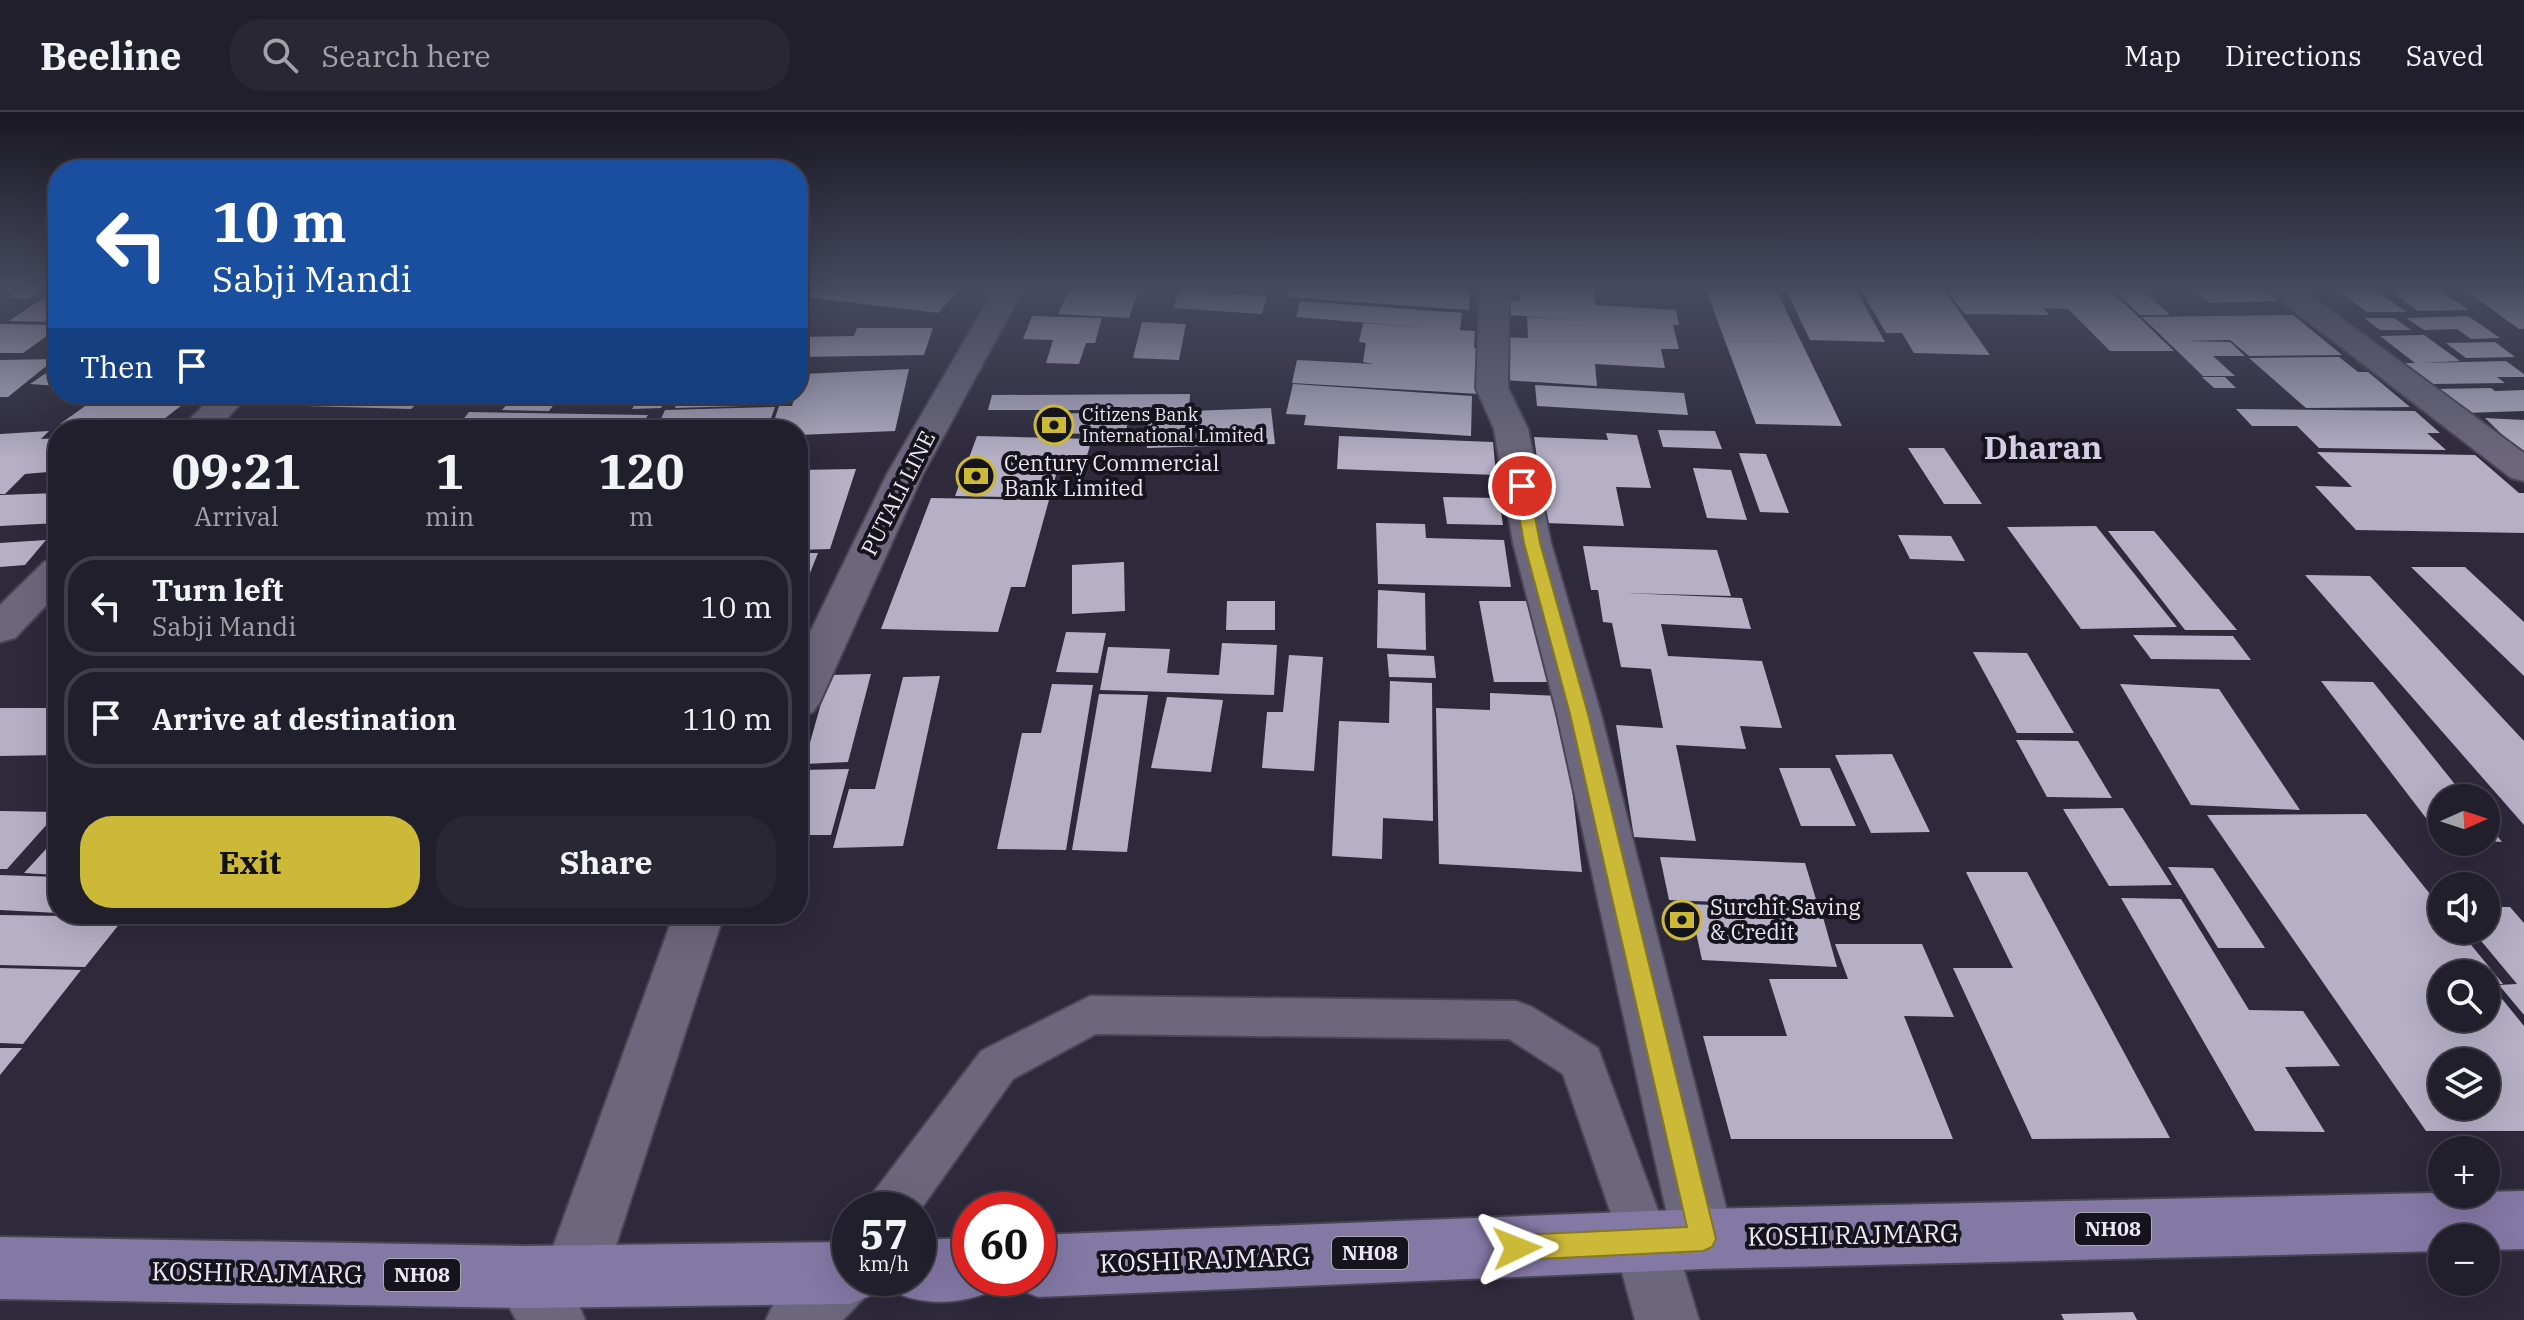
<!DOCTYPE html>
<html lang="en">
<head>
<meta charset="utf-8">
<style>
  :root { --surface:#221f2c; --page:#2a2734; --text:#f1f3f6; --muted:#a2a2a9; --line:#3f3d48; --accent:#ccb938 }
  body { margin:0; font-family:"IBM Plex Serif",serif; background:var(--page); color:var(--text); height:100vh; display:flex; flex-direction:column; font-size:30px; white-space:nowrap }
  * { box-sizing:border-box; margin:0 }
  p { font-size:26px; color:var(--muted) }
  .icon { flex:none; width:44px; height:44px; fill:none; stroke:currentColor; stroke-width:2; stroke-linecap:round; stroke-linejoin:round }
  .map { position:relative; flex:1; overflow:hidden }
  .sheet { position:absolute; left:48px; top:308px; width:760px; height:504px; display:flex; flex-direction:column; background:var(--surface); border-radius:32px; box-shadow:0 8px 32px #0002,0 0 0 2px var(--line) }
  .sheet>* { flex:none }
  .banner { position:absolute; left:48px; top:48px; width:760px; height:244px; border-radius:32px; box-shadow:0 8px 32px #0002,0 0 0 2px var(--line); background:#1a4fa0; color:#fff; overflow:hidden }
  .needle { width:52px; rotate:87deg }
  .tools { position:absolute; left:2428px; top:672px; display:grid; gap:16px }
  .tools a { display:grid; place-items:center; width:72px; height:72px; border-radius:50%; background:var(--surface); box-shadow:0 8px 32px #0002,0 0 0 2px var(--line); font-size:40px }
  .speed { position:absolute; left:832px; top:1080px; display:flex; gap:16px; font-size:40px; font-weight:700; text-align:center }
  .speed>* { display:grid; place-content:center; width:104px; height:104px; border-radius:50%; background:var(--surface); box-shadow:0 8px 32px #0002,0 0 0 2px var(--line); line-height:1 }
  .speed small { font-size:20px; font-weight:400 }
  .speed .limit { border:12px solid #d22; background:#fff; color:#111 }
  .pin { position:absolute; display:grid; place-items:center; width:68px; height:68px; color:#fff; margin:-34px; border:4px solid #fff; border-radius:50%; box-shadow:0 2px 8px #0007 }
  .me { position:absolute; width:88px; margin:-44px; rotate:88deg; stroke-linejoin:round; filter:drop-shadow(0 0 6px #0008) }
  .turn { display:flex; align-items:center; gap:28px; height:168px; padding:0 32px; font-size:36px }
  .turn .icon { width:104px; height:104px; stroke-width:2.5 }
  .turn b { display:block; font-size:56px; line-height:68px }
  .then { display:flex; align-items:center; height:76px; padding:0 32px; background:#0003; gap:16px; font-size:30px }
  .eta { display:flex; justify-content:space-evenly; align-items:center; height:136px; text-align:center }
  .eta b { font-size:48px; font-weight:700; line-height:56px }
  .button { display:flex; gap:16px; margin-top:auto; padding:16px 32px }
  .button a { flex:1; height:92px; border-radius:32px; background:var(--accent); color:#111; font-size:32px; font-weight:700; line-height:92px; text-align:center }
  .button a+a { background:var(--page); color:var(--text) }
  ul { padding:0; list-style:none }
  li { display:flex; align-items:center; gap:24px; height:100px; margin:0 16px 12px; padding:0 16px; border:4px solid var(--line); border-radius:32px }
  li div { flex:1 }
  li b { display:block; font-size:30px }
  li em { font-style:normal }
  header { display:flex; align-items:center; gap:48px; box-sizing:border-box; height:112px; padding:0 40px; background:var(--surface); border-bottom:2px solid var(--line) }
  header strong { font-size:38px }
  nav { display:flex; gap:44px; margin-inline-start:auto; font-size:28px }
  .search { width:560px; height:72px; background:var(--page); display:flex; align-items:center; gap:20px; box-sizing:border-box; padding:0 28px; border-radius:32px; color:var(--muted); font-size:30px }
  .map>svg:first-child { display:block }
</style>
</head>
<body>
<header>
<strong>Beeline</strong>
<div class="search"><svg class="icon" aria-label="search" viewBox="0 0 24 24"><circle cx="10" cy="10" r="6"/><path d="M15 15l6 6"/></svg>Search here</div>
<nav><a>Map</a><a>Directions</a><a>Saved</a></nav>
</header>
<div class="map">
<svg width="2524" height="1208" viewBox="0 0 2524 1208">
  <rect width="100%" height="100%" fill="#2e293b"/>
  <g fill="#b5b0c6" fill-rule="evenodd">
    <path d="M21 178H45L28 187 7 185Z"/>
    <path d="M798 178H959L938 201 798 184Z"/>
    <path d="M1069 178H1139L1129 206 1058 202Z"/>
    <path d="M1180 178 1267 184 1262 202 1173 196Z"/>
    <path d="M1289 178H1470L1469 198 1287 185Z"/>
    <path d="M1519 178H1594L1595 193 1676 198 1679 213H1673L1679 237H1661L1665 256 1595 252 1597 274 1504 268 1503 225 1528 226 1527 205 1582 209 1510 203V188L1520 189Z"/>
    <path d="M1706 178H1776L1842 314 1756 312Z"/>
    <path d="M1786 178H1856L1885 230 1810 228Z"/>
    <path d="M1861 178H1944L1990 243 1914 241 1902 221H1886Z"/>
    <path d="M1946 178H2110L2174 239H2110L2068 197 2043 196 2049 203 1965 202Z"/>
    <path d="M2193 178H2263L2278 189 2210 191Z"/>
    <path d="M2337 178H2376L2406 200H2367Z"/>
    <path d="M2389 178H2439L2469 198 2418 199Z"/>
    <path d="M2465 178H2524V217H2519Z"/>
    <path d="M2115 179H2143L2170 203H2140Z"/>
    <path d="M42 187H58V210L9 209Z"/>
    <path d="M1300 189 1462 201 1460 218 1475 219 1474 236H1481L1479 282 1292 271 1297 248 1374 252 1363 250 1366 231 1359 230 1363 211 1443 217 1296 205Z"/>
    <path d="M2293 203 2342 243 2249 244 2230 228 2186 229 2230 230 2245 244H2213L2235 264H2203L2142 205Z"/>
    <path d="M1032 204 1102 206 1095 231H1086L1079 252 1046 251 1053 228 1023 227Z"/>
    <path d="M2468 204 2500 226 2471 227 2457 217 2424 218 2406 206Z"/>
    <path d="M2364 206H2394L2411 218H2380Z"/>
    <path d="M1142 210 1186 212 1179 248 1133 246Z"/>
    <path d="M0 212 58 213V216L23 241H0Z"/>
    <path d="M857 216H933L924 243 798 245V225L854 224Z"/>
    <path d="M2424 223 2460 249 2421 251 2506 249 2524 262V265H2497L2505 271 2433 272 2405 251H2415L2380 224Z"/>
    <path d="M2495 230 2515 245 2466 246 2446 231Z"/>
    <path d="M2339 245 2358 260H2368L2410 295 2306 296 2249 246Z"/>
    <path d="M55 247 8 285H0V248Z"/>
    <path d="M58 253V274L30 272Z"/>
    <path d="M909 257 895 319 798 323V318H771L779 294H792L802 262Z"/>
    <path d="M2202 265H2225L2236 276H2214Z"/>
    <path d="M1293 272 1472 284 1471 324 1304 313 1306 303 1286 302Z"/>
    <path d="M1535 273 1684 281 1688 303 1537 294Z"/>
    <path d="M2491 276 2495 279 2524 278V299L2465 301 2434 277Z"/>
    <path d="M102 282H180L195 283 151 317 60 312Z"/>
    <path d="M282 282H427L411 297 269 293Z"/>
    <path d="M516 282H562L549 299 502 298Z"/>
    <path d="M641 282H669L661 296 632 297Z"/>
    <path d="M682 282H748L743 294 675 296Z"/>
    <path d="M1190 282 1189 299 1271 296 1275 332 1147 336 1148 300 1177 298H988L992 283Z"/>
    <path d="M775 295 767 318H656L665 298Z"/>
    <path d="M2236 297 2415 299 2440 321H2427L2446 338 2319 336 2297 314H2252Z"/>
    <path d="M469 300 648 303 638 318H455Z"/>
    <path d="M1129 300 1126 321 1041 322 1045 302Z"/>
    <path d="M2485 306 2524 308V344Z"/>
    <path d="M1658 318 1715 319 1722 337 1663 335Z"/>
    <path d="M49 319 41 327 58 326V350L48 360 25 362 5 382H0V322Z"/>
    <path d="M1606 321 1637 323 1651 376 1616 375 1624 414 1546 411 1534 325 1608 328Z"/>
    <path d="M977 324 1092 327 1085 350H1060L1049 386 955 384Z"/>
    <path d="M1339 324 1493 330 1496 363 1337 357Z"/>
    <path d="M1908 336H1944L1982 392H1944Z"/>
    <path d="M2317 340 2475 343 2519 381H2524V421L2356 418 2315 374 2352 375Z"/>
    <path d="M1739 341 1766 342 1789 401 1760 400Z"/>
    <path d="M1693 356 1731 358 1747 408 1707 406Z"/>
    <path d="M856 357 830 437 798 438V358Z"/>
    <path d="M58 381V411L0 414V383Z"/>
    <path d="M1443 385 1499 386 1503 413 1447 412Z"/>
    <path d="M931 386 1049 388 1025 475H1011L998 520 881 517Z"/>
    <path d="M1376 411 1425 412 1426 426 1504 428 1511 475 1378 472Z"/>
    <path d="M2096 414 2177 515 2081 517 2007 415Z"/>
    <path d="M2108 419H2154L2237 518H2185Z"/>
    <path d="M1898 423 1951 424 1965 449 1910 447Z"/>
    <path d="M46 428 25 453 0 455V431Z"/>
    <path d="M1583 434 1717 438 1731 484 1625 481 1742 486 1751 517 1661 512 1668 544 1762 549 1782 616 1740 614 1746 637 1676 633 1696 729 1634 725 1616 613 1663 616 1651 557 1621 555 1612 511 1603 510 1598 478H1591Z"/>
    <path d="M798 441H818L798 491Z"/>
    <path d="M1124 450 1125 499 1072 502V453Z"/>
    <path d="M2411 455H2465L2524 510V564Z"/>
    <path d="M2305 463 2370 464 2524 629V713Z"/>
    <path d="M1378 478 1425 481 1426 538 1377 536Z"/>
    <path d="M1227 489H1275V518H1226Z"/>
    <path d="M1479 489H1535L1555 570H1494Z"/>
    <path d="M1066 520 1106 521 1098 561 1056 560Z"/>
    <path d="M2133 523 2233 524 2251 548 2151 547Z"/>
    <path d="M1222 531 1277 533 1274 583 1100 578 1108 535 1170 537 1167 561 1219 563Z"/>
    <path d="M1973 540 2027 541 2074 621H2017Z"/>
    <path d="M1387 542 1434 544 1436 566 1389 565Z"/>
    <path d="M1289 543 1323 545 1314 659 1262 656 1267 600H1283Z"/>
    <path d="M871 562 848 650 804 652 829 563Z"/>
    <path d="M940 564 903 734 833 736 849 677H875L903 565Z"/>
    <path d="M1390 569 1432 571 1433 709 1383 706 1382 747 1332 744 1339 609 1389 611Z"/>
    <path d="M2321 569 2373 570 2466 686H2442V727Z"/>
    <path d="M1052 572 1093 573 1066 738 997 737 1022 621H1041Z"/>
    <path d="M2120 572 2219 577 2300 698 2191 693Z"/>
    <path d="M1490 581 1561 584 1582 760 1439 752 1436 596 1490 598Z"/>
    <path d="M1099 582 1148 583 1127 740 1072 738Z"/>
    <path d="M1167 585 1223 588 1211 660 1151 656Z"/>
    <path d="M0 596H58V643L0 644Z"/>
    <path d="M2016 628 2078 629 2112 686 2047 685Z"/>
    <path d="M1892 642 1930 720 1871 721 1835 643Z"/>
    <path d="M1779 656H1830L1856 714H1801Z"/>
    <path d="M849 657 831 723H798V670L801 658Z"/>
    <path d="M2123 696 2172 773 2109 774 2063 697Z"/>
    <path d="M0 699 58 700 7 757H0Z"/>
    <path d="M2366 702 2442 797V818H2459L2503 872H2490L2524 914V1019H2426L2207 703ZM2442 862H2486V906H2442ZM2442 950H2486V994H2442Z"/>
    <path d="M2486 710 2502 730 2486 729Z"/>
    <path d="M58 724V763L24 761Z"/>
    <path d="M1660 745 1805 751 1818 794 1669 788Z"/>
    <path d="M2168 755 2213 756 2265 836H2218Z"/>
    <path d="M1966 760H2027L2170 1026 2032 1027 1953 856H2013Z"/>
    <path d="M0 763 58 765V801L0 798Z"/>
    <path d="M2121 786 2181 787 2249 898 2303 899 2340 954 2285 955 2325 1020 2255 1019Z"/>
    <path d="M1690 792 1821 798 1837 855 1702 848Z"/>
    <path d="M2486 795H2510L2524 811V903L2499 873 2517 872 2472 818H2486Z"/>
    <path d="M0 803 125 805 85 855 0 853Z"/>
    <path d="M1835 832H1922L1954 905 1904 904 1953 1027H1731L1703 924H1787L1769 867H1848Z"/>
    <path d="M0 856 81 858 23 932 0 931Z"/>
    <path d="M0 936H22L0 963Z"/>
    <path d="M2133 1200 2137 1208H2064L2061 1202Z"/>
  </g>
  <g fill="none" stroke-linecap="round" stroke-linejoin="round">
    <g stroke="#494554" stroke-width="4">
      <path id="lane" d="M1090 884 1516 889 1532 895 1598 936 1670 1131 1663 1148 1645 1155 1627 1148 1563 962 1509 927 1096 922 1013 967 918 1101V1098H866L873 1081 981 939Z"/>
    </g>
    <g stroke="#494554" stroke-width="4">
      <g id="street">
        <path d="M994 178H1023L923 362 820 590 813 600 798 605V545L887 362Z"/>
        <path d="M1480 178H1509L1508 276 1528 317 1551 431 1601 602 1734 1127 1725 1148 1703 1157 1681 1148 1699 1208H1635L1614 1131 1623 1110 1645 1101 1667 1110 1670 1116 1557 602 1513 431 1494 317 1476 276Z"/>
        <path d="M2271 178H2303L2524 341V369L2511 366 2275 184Z"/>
        <path d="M215 282H250L216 318H179Z"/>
        <path d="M58 446V481L15 526 0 530V493L44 450Z"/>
        <path d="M674 802H724L606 1164 596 1186 579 1193 585 1208H516L493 1165 503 1143 525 1134 549 1146Z"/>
        <path d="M844 1131 850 1134V1166H874L866 1184 843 1208H766C780 1174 810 1145 844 1131Z"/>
      </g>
    </g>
    <g stroke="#494554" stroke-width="4">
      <g id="primary">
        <path d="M2524 1079V1137L2486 1138V1126H2442V1139L1703 1157 1038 1185 1016 1176 1012 1166H1038V1123L1703 1097Z"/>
        <path d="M0 1125 525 1134 850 1130V1166H879L872 1183 850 1192 525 1196 0 1187Z"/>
        <path d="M970 1126V1166H998L992 1179C961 1192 927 1194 896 1181L889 1166H918V1128Z"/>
      </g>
    </g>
    <use href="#lane" fill="#6c677c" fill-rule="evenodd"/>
    <use href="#street" fill="#6c677c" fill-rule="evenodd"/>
    <use href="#primary" fill="#8478a5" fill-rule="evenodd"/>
  </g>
  <linearGradient id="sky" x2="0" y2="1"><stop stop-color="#191720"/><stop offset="0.51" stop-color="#464960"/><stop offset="1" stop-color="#464960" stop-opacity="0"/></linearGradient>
  <rect width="2524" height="347" fill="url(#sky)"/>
  <path fill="#ccb938" stroke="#857824" stroke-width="2" d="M1522 369 1529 374 1540 431 1588 602 1716 1127 1712 1135 1703 1139 1517 1148 1508 1144 1504 1136 1508 1127 1517 1123 1687 1115 1570 602 1524 431 1514 374Z"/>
  <defs>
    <g id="bank-ring" transform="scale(2)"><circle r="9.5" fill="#15131b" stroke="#ccb938" stroke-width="1.5"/><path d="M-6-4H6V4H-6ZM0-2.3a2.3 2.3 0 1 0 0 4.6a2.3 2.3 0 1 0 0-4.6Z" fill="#ccb938"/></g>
  </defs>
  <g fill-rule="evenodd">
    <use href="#bank-ring" x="1054" y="313"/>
    <use href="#bank-ring" x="976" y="364"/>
    <use href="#bank-ring" x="1682" y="808"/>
  </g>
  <g text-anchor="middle" stroke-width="8" stroke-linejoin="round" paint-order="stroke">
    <g font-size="18" fill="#ebe8f4" stroke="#15131b" text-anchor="start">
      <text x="1082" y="309">Citizens Bank<tspan x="1082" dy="21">International Limited</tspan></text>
    </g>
    <g fill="#15131b" stroke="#aba8b3" stroke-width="2">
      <rect x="2075" y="1101" width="76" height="32" rx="6"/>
      <rect x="1332" y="1125" width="76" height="32" rx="6"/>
      <rect x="384" y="1147" width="76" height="32" rx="6"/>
    </g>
    <g font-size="20" font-weight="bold" fill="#ebe8f4">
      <text x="2113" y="1124">NH08</text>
      <text x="1370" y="1148">NH08</text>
      <text x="422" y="1170">NH08</text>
    </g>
    <g font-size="22" fill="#ebe8f4" stroke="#15131b" text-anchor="start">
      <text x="1004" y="359">Century Commercial<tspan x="1004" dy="25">Bank Limited</tspan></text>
      <text x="1710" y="803">Surchit Saving<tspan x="1710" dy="25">&amp; Credit</tspan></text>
    </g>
    <g font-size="22" fill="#ebe8f4" stroke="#15131b">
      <text transform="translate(898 381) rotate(-63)" y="8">PUTALI LINE</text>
    </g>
    <g font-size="26" fill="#ebe8f4" stroke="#15131b">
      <text transform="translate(1853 1123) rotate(-1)" y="9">KOSHI RAJMARG</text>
      <text transform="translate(1205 1148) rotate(-2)" y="9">KOSHI RAJMARG</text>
      <text transform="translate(257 1161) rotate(1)" y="9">KOSHI RAJMARG</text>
    </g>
    <g font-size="32" font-weight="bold" fill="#d3cee5" stroke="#15131b">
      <text x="2043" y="347">Dharan</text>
    </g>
  </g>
</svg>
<div class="tools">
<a><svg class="needle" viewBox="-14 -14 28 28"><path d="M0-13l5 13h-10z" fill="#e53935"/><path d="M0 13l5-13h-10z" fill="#a2a2a9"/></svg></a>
<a><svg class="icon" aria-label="sound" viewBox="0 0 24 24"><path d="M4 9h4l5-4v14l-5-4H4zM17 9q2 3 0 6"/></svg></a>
<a><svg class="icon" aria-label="search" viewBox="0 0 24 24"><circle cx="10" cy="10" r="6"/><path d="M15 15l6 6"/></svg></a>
<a><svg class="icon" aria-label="layers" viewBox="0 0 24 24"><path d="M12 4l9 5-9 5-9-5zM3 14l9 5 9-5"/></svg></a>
<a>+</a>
<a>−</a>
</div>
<div class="speed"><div>57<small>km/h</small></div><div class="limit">60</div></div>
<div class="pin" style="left:1522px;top:374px;background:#d93025"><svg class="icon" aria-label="arrive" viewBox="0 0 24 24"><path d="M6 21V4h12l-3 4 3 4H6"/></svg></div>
<svg class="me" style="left:1517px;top:1136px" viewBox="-20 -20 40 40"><path d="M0-17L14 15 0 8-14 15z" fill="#ccb938" stroke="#fff" stroke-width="4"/></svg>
<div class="banner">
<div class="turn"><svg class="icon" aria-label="left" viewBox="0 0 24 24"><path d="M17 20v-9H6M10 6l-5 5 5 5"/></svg><div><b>10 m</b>Sabji Mandi</div></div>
<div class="then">Then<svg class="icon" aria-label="arrive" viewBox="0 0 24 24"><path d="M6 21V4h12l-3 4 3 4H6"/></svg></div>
</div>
<section class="sheet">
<div class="eta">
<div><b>09:21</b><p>Arrival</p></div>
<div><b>1</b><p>min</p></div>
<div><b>120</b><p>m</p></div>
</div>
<ul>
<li><svg class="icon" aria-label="left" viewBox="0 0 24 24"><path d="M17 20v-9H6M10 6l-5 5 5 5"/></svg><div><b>Turn left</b><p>Sabji Mandi</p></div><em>10 m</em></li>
<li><svg class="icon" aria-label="arrive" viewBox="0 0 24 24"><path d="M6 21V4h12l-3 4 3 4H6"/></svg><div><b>Arrive at destination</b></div><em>110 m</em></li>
</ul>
<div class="button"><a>Exit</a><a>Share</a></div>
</section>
</div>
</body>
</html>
